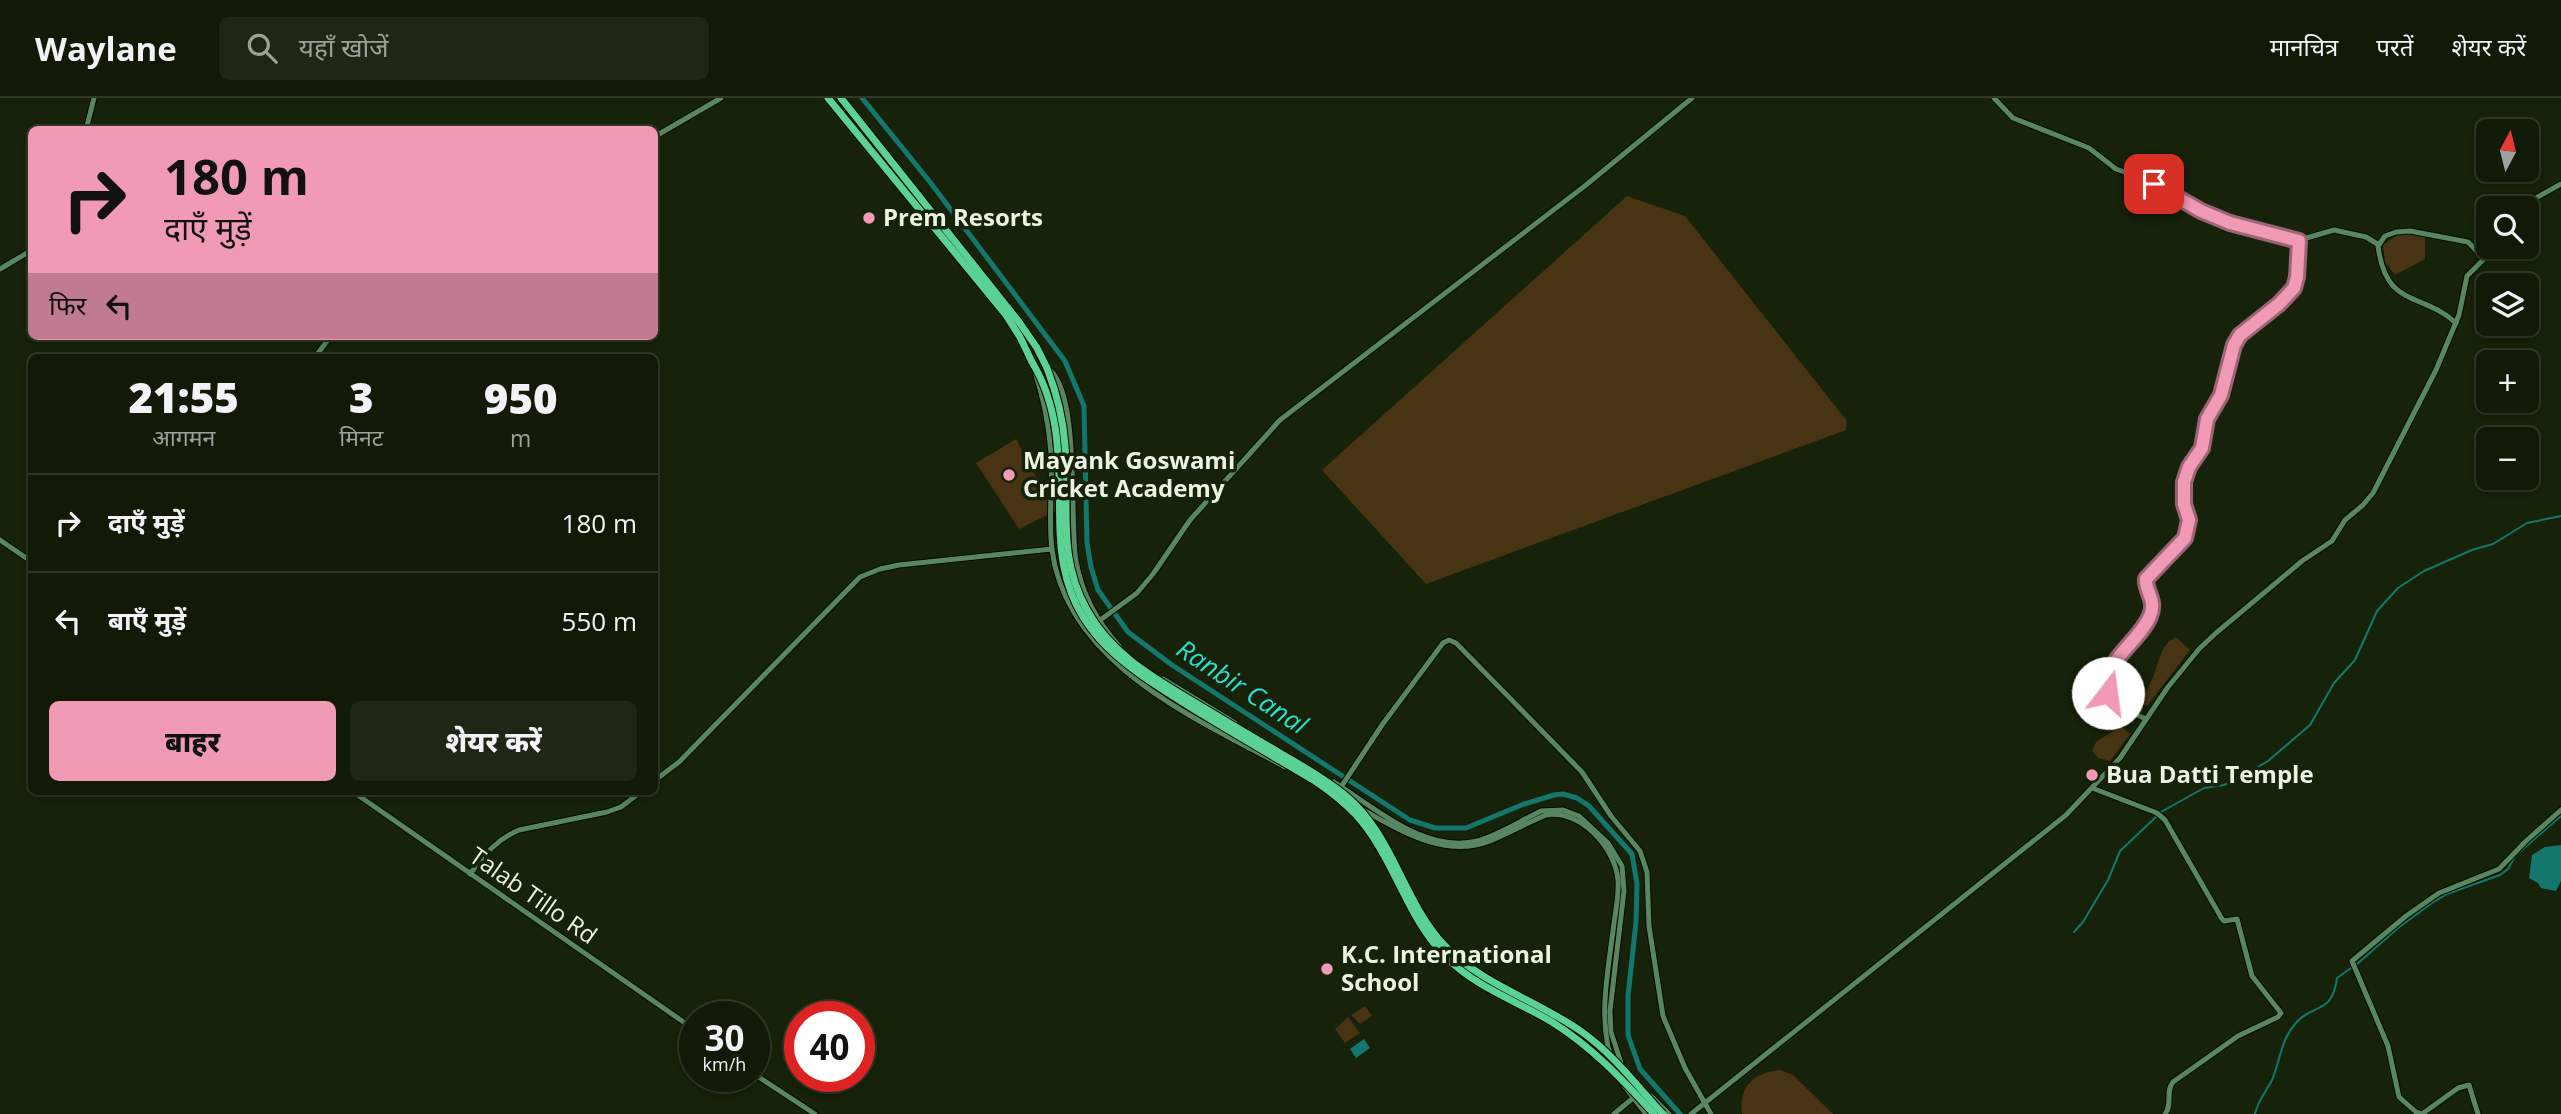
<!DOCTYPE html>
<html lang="hi">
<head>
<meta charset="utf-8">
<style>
  :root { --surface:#101a07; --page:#1e2715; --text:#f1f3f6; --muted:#9ca19b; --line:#303828; --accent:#f09ab6 }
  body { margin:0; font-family:"Open Sans","Noto Sans Devanagari",sans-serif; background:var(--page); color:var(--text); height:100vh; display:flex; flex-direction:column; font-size:26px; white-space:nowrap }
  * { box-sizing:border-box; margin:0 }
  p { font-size:23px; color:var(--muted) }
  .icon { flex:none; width:38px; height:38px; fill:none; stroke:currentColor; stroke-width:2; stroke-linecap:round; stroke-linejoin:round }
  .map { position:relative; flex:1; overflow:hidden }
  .side { position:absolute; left:28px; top:256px; width:630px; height:441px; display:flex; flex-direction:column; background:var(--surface); border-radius:10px; box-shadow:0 4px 10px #0003,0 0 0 2px var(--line) }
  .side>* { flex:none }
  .banner { position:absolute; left:28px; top:28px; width:630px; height:214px; border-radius:10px; box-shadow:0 4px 10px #0003,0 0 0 2px var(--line); background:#f09ab6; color:#111; overflow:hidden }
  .needle { width:46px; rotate:7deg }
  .fabs { position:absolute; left:2476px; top:21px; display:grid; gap:14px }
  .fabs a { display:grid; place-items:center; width:63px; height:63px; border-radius:10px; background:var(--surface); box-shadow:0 4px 10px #0003,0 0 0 2px var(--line); font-size:35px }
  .speed { position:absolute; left:679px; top:903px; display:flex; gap:14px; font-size:35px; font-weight:700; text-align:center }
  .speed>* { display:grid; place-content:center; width:91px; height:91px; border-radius:50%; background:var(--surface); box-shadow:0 4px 10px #0003,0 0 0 2px var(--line); line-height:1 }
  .speed small { font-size:18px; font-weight:400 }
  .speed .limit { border:10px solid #d22; background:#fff; color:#111 }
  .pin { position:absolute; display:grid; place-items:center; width:60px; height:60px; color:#fff; margin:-30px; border-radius:14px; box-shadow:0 4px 10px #0006 }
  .me { position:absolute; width:77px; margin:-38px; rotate:15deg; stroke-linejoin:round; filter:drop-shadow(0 0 5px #0008) }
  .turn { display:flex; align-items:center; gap:24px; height:147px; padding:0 21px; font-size:32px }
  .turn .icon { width:91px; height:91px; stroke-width:2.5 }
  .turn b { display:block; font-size:49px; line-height:60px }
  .then { display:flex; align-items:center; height:66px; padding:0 21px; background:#0003; gap:14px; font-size:26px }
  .eta { display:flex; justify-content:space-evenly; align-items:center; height:119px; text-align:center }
  .eta b { font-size:42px; font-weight:800; line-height:49px }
  .cta { display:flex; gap:14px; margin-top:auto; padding:14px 21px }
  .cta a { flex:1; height:80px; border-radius:10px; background:var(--accent); color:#111; font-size:28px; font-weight:800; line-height:80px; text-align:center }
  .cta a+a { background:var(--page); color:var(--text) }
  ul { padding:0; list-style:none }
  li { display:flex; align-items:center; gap:21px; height:98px; padding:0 21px; border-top:2px solid var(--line) }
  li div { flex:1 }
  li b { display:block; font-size:26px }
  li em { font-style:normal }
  header { display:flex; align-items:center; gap:42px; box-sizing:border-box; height:98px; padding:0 35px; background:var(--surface); border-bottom:2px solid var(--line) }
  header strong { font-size:33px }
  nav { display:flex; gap:38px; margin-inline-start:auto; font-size:24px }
  .search { width:490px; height:63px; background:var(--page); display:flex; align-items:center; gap:18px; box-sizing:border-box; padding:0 24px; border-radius:10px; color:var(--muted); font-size:26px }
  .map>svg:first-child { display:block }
</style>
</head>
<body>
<header>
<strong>Waylane</strong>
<div class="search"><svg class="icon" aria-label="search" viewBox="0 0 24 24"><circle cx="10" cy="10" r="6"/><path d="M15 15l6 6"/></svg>यहाँ खोजें</div>
<nav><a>मानचित्र</a><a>परतें</a><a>शेयर करें</a></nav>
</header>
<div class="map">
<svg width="2561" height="1016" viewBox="0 0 2561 1016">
  <rect width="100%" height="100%" fill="#162209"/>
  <g fill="#483412">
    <path d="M1627 98 1685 118 1847 323 1846 332 1426 486 1322 372Z"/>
    <path d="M2407 135 2425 139V161L2395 177 2385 164 2383 147 2397 137Z"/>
    <path d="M1016 341 1042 390 1055 389 1060 411 1019 431 976 365Z"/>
    <path d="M2176 539 2190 552 2147 608 2140 605C2144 596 2150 588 2153 579 2159 564 2161 546 2176 539Z"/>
    <path d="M2121 628 2130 636 2110 663 2098 660 2092 653 2096 644Z"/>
    <path d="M1365 908 1372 918 1360 926 1351 917Z"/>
    <path d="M1348 919 1360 935 1345 945 1335 931Z"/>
    <path d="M1781 972 1793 977 1833 1016H1742C1738 989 1754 974 1781 972Z"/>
  </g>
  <g fill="#14776d">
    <path d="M2561 747V783L2556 793 2541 790 2538 785 2529 780 2532 757 2545 749Z"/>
    <path d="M1364 941 1370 950 1356 960 1350 951Z"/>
  </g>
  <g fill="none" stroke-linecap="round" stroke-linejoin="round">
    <g stroke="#14776d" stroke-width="2">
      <path d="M2161 714 2204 690 2224 687 2235 682 2268 663 2310 627 2334 585 2355 562 2377 513 2398 490 2424 473 2472 452 2493 446 2527 425 2561 418"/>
      <path d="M2074 834 2083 824 2108 782 2120 753 2157 718"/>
      <path d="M2356 867 2398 830 2432 805 2447 796 2500 777 2508 771 2515 758 2561 718"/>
      <path d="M2255 1016C2258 1002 2266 994 2272 982 2280 963 2281 942 2295 926 2313 904 2332 918 2337 880L2351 870"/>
    </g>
    <path stroke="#14776d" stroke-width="5" d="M862 0 930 84 1065 263 1084 308 1087 445 1091 469 1098 492 1128 534 1172 567 1410 722 1435 730H1466L1524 706 1554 697 1563 696 1577 700 1589 708 1632 756 1637 786 1636 824 1628 898V937L1640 971 1680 1016"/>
    <g stroke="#030b00" stroke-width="7">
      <g id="secondary">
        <path d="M1994 0 2013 20 2089 50 2116 71 2150 83 2201 113 2230 125 2296 143 2334 132 2366 139 2379 147"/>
        <path d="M86 32 94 0"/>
        <path d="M654 39 721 0"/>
        <path d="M2518 110 2561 86"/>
        <path d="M0 171 32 152"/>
        <path d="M2456 225C2421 193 2386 211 2378 148L2385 138 2396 134 2410 133 2468 144 2484 161"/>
        <path d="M315 259 331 238"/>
        <path d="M1047 270C1081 290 1069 425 1076 463 1082 497 1097 523 1119 548"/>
        <path d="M1036 277C1044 302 1049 329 1051 355 1053 387 1048 420 1052 452 1067 566 1195 620 1285 669"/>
        <path d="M0 442 32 464"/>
        <path d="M1099 523 1137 495 1153 476 1190 422 1280 322 1586 87 1692 0"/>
        <path d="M1163 581 1235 625"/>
        <path d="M2146 621C2120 609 2098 601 2113 568 2127 550 2154 527 2152 502 2152 494 2146 489 2146 481L2185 440 2188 422 2184 406V384L2189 369 2202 350 2207 321 2221 297 2234 247 2244 233 2279 206 2294 190 2297 179 2299 143"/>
        <path d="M654 683 679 664 860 479 880 471 899 467 1052 451"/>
        <path d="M1334 684C1374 709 1425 756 1477 743 1499 737 1520 723 1541 713L1563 712 1579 718 1608 745 1622 768 1624 793 1610 913 1611 934 1621 965"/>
        <path d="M1341 689 1382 627 1443 545 1449 542 1456 545 1582 674 1611 718 1640 753 1647 774 1649 828 1663 918 1685 970 1711 1016"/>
        <path d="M2092 690 2157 715 2165 722 2222 821 2224 823 2237 821 2252 878 2281 915 2278 919 2238 938 2173 984C2165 994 2173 1006 2165 1016"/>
        <path d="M352 693 695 932"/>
        <path d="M1361 711C1400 732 1444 761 1490 743 1509 735 1527 725 1546 717 1580 711 1615 749 1618 782 1619 796 1616 811 1614 825 1608 875 1596 925 1615 973"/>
        <path d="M470 776C485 756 496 742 519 732L607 714 621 709 642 693"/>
        <path d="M754 976 815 1016"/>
        <path d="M1622 985 1646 1016"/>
        <path d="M1651 998 1669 1016"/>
        <path d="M1614 1016 1633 1000"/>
        <path d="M1691 1016 2066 717 2120 660 2168 589 2199 551 2216 535 2302 463 2332 443 2345 422 2363 407 2373 395 2436 272 2459 217 2467 178 2496 149"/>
        <path d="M2478 1016 2469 987 2458 990 2422 1016 2416 1014 2399 999 2388 948 2352 863 2406 818 2439 795 2499 771 2526 743 2561 712"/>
      </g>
    </g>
    <g stroke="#030b00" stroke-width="9">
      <g id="highway">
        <path d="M828 0 1006 217 1020 239 1032 264"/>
        <path d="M841 0 1019 224 1037 250 1047 270"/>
      </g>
    </g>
    <use href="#secondary" stroke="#588660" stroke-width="5"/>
    <use href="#highway" stroke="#5bd293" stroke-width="7"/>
    <g stroke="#030b00" stroke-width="9" stroke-linecap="butt">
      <g id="highway-bridge">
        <path d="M1032 264C1064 317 1058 374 1060 434 1063 530 1118 564 1192 610 1233 635 1274 659 1315 683 1330 693 1344 704 1356 717 1395 760 1406 820 1447 860 1477 890 1517 903 1552 924 1592 949 1622 981 1654 1016"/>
        <path d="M1047 270C1057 296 1063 320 1065 347 1070 406 1056 457 1087 512 1110 554 1149 577 1189 601 1219 619 1249 637 1280 655 1302 668 1326 681 1346 698 1393 737 1403 803 1444 847 1482 887 1537 902 1582 934 1613 956 1637 988 1663 1016"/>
      </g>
    </g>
    <use href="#highway-bridge" stroke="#5bd293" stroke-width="7"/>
  </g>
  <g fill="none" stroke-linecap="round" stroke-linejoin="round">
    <g stroke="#9c6476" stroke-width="18">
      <path id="route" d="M2108 595C2101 563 2139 545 2150 518 2157 502 2145 494 2146 481L2185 440 2189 422 2184 406V384L2189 369 2202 350 2207 321 2221 297 2234 247 2240 237 2279 206 2294 190 2297 179 2299 143 2230 125 2201 113 2154 86"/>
    </g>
    <use href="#route" stroke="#f09ab6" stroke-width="12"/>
  </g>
  <g fill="#f09ab6" stroke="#162209" stroke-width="2.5">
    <circle cx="869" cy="120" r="7"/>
    <circle cx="1009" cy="377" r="7"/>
    <circle cx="2092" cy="677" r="7"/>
    <circle cx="1327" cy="871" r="7"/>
  </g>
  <g text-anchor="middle" stroke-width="7" stroke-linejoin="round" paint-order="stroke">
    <g font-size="24" font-weight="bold" fill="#ebf4e4" stroke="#162209" text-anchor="start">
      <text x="883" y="128">Prem Resorts</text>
      <text x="1023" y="371">Mayank Goswami<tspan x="1023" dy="28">Cricket Academy</tspan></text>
      <text x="2106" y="685">Bua Datti Temple</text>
      <text x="1341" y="865">K.C. International<tspan x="1341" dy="28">School</tspan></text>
    </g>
    <g font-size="24" fill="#ebf4e4" stroke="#162209">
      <text transform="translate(533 798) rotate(35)" y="8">Talab Tillo Rd</text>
    </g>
    <g font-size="26" font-style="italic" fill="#29dfcd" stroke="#162209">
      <text transform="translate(1242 589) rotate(33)" y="9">Ranbir Canal</text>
    </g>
  </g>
</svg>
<div class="fabs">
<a><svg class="needle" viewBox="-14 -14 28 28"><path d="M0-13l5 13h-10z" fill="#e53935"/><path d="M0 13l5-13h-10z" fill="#9ca19b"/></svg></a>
<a><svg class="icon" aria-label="search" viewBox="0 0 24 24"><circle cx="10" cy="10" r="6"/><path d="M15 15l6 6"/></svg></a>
<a><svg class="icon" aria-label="layers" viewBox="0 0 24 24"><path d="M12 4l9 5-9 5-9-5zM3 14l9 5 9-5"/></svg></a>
<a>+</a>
<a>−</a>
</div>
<div class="speed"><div>30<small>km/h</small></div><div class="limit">40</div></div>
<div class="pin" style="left:2154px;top:86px;background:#d93025"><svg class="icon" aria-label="arrive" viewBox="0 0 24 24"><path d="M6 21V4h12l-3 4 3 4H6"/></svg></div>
<svg class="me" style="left:2108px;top:595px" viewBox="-20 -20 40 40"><circle r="19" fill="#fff"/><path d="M0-13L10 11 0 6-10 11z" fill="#f09ab6"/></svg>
<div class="banner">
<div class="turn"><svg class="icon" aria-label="right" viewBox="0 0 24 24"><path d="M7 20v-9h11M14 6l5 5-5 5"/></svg><div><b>180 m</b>दाएँ मुड़ें</div></div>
<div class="then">फिर<svg class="icon" aria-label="left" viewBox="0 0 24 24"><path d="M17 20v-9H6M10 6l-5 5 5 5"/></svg></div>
</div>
<section class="side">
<div class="eta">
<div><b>21:55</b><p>आगमन</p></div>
<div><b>3</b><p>मिनट</p></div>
<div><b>950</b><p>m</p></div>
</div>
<ul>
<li><svg class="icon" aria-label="right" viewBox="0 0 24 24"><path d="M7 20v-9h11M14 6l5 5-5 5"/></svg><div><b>दाएँ मुड़ें</b></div><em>180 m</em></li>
<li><svg class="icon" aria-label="left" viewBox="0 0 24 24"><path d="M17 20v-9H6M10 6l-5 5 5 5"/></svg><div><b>बाएँ मुड़ें</b></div><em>550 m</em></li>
</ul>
<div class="cta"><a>बाहर</a><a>शेयर करें</a></div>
</section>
</div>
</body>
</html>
